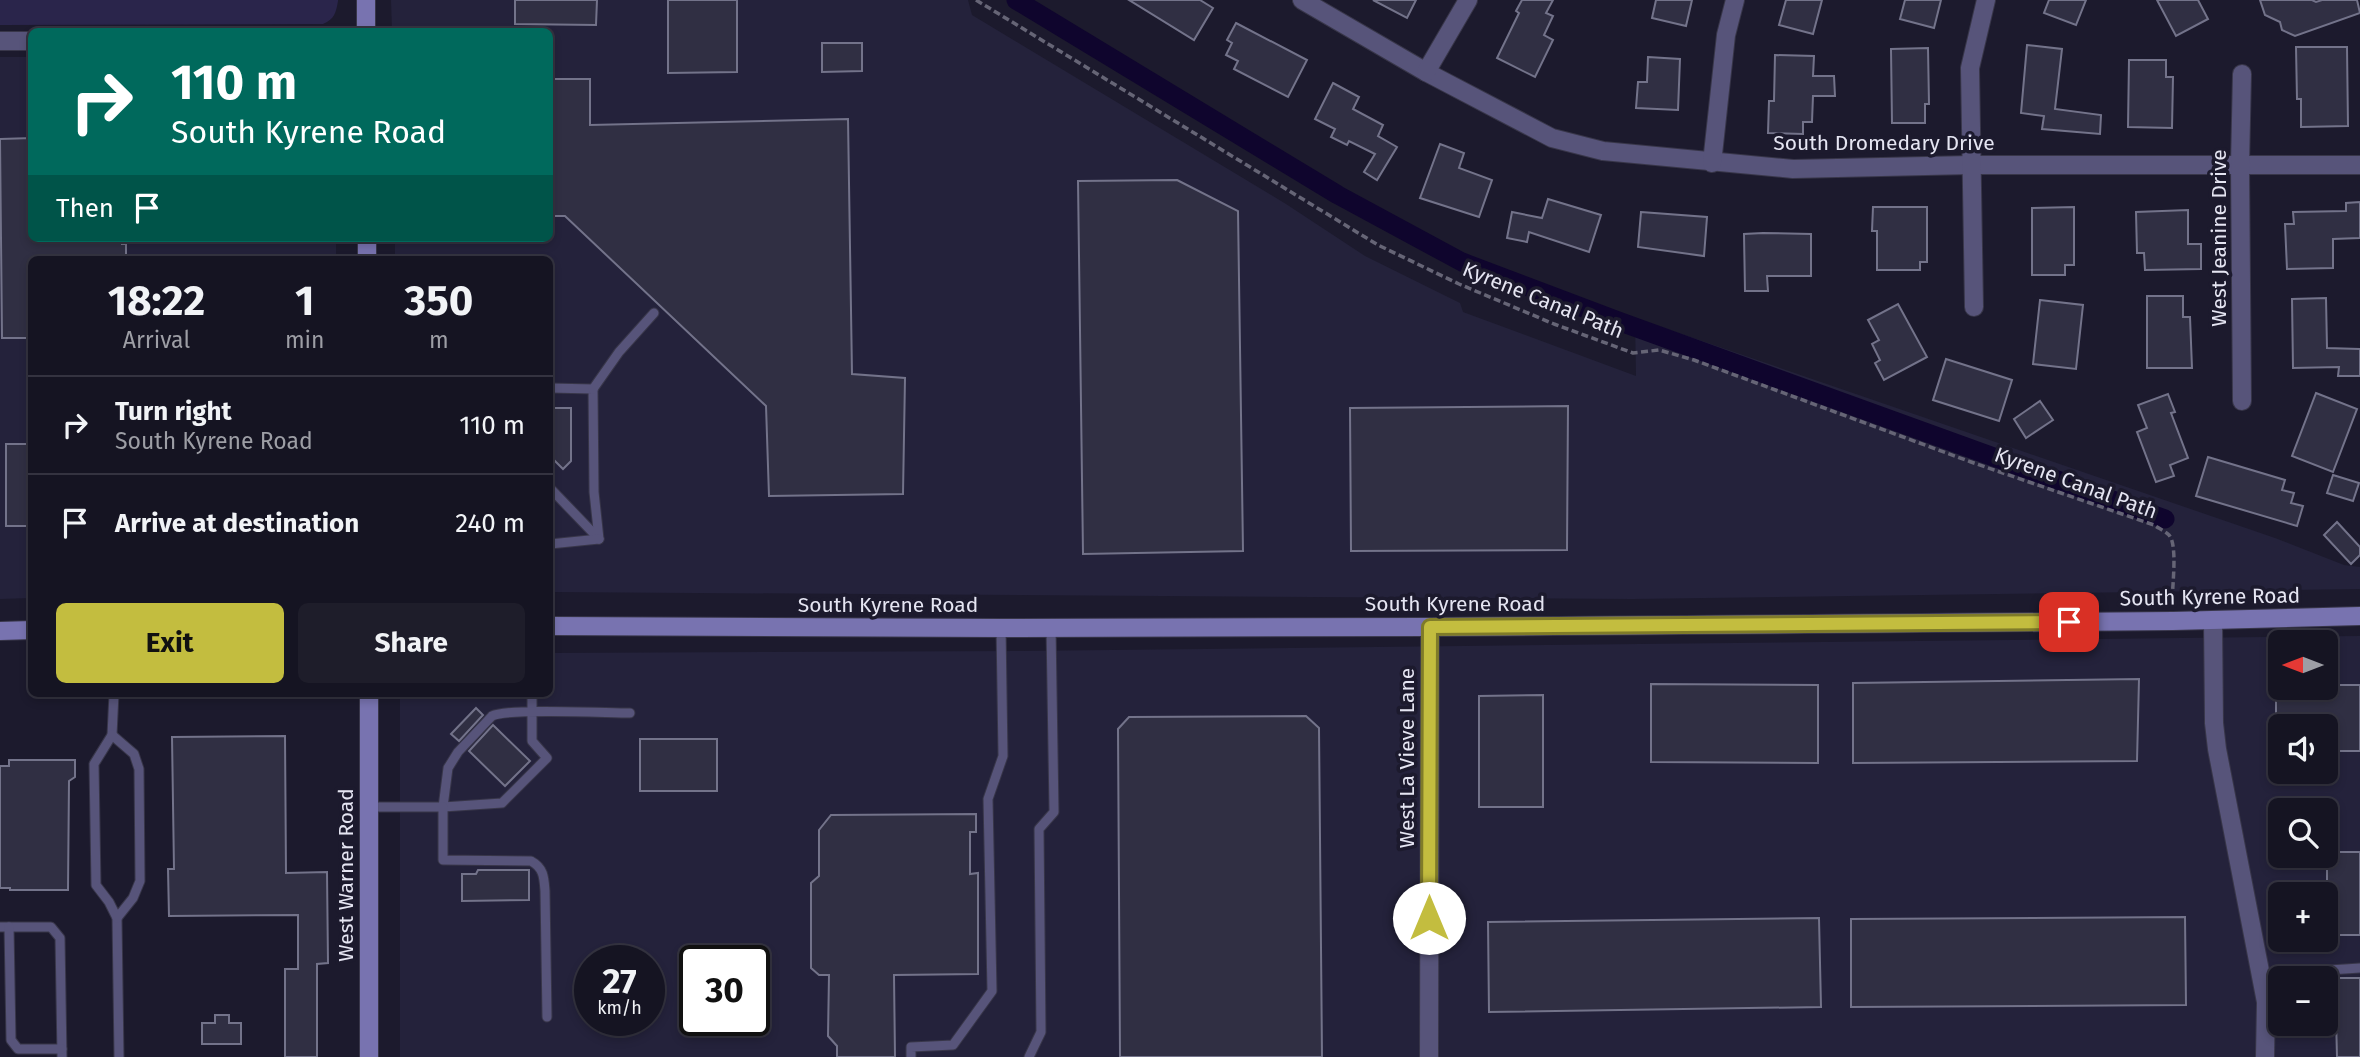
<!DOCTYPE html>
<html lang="en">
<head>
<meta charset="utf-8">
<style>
  :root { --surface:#151422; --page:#1e1d2a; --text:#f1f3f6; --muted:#9d9ea5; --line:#343340; --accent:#c3bd3f }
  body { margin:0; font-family:"Fira Sans",sans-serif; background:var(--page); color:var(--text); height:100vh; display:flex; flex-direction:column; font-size:26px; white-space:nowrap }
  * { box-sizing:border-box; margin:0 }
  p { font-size:23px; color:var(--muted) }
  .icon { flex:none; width:38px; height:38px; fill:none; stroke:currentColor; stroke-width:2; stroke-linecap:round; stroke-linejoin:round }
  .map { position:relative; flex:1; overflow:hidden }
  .details { position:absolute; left:28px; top:256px; width:525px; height:441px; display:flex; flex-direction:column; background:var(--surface); border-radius:10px; box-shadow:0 4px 10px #0003,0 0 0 2px var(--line) }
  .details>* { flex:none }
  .hud { position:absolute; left:28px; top:28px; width:525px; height:214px; border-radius:10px; box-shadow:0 4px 10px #0003,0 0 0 2px var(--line); background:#00695c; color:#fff; overflow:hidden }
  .needle { width:46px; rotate:270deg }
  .fabs { position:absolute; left:2268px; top:630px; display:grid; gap:14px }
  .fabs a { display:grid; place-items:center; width:70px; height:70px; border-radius:10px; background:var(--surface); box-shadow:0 4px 10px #0003,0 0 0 2px var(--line); font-size:35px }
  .speed { position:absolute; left:574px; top:945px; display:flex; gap:14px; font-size:35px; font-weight:700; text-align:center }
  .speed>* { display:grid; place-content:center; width:91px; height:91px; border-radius:50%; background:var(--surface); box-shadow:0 4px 10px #0003,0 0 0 2px var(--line); line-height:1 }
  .speed small { font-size:18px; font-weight:400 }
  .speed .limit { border:4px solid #111; border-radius:10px; background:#fff; color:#111 }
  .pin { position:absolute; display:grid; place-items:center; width:60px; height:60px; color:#fff; margin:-30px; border-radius:14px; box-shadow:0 4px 10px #0006 }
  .me { position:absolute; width:77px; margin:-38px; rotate:0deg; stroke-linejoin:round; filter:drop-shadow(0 0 5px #0008) }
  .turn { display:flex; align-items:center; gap:24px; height:147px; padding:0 28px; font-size:32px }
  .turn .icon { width:91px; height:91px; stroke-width:2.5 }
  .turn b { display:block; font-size:49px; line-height:60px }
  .then { display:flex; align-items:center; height:66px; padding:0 28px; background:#0003; gap:14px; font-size:26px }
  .eta { display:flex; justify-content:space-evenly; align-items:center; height:119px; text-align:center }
  .eta b { font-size:42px; font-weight:700; line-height:49px }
  .cta { display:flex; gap:14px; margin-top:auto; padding:14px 28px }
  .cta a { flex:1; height:80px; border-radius:10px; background:var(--accent); color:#111; font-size:28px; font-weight:700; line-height:80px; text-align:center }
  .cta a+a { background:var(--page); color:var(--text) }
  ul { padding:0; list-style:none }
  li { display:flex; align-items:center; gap:21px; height:98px; padding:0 28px; border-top:2px solid var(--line) }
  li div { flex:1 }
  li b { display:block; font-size:26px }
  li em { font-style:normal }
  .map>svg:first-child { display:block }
</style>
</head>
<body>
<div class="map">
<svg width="2360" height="1057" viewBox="0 0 2360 1057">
  <rect width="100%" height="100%" fill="#1c1a2d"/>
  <g fill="#24223b" fill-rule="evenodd">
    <path d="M391 0H968L972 15 1286 204 1365 256 1460 303 1463 312 1636 376 1635 318 2275 538 2344 565 2360 567V589L1632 599 550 592V259H395V238H550V32L392 31Z"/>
    <path d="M0 57H31L32 238H336V259H32L31 598 0 599Z"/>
    <path d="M2360 636V1057H400V693H550V653L1020 651ZM2280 642H2326V688H2280ZM2280 726H2326V772H2280ZM2280 810H2326V856H2280ZM2280 894H2326V940H2280ZM590 961H649V1020H590ZM695 961H754V1020H695ZM2280 978H2326V1024H2280Z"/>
  </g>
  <path fill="#2a254b" d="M0 0H338V1C336 12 335 19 323 24L0 25Z"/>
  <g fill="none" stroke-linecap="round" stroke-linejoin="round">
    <path stroke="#0f052d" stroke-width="19" d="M1016 0 1338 195 1462 262 1618 321 2165 519"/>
  </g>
  <g fill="#302f43" stroke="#73738a" stroke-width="2">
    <path d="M515 0H597L596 25 515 24Z"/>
    <path d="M668 0H737V72L668 73Z"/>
    <path d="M1129 0H1200L1213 8 1194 40Z"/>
    <path d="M1373 0H1416L1407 18Z"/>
    <path d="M1522 0H1553L1546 13 1553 16 1544 35 1553 40 1535 77 1497 58 1519 13 1516 11Z"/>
    <path d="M1656 0H1692L1686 26 1652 18Z"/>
    <path d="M1786 0H1822L1813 34 1779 25Z"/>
    <path d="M1905 0H1941L1934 28 1900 19Z"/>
    <path d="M2049 0H2086L2076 25 2044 13Z"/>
    <path d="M2157 0H2198L2208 19 2176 36Z"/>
    <path d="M2260 0H2312L2316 2 2322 0H2357L2360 13 2295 36 2282 30 2280 22 2265 15Z"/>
    <path d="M1236 23 1307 60 1288 97 1234 69 1238 61 1226 55 1232 43 1227 40Z"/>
    <path d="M822 43H862V71L822 72Z"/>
    <path d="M2027 45 2062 49 2055 109 2101 115 2100 134 2042 129 2044 116 2021 113Z"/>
    <path d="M2296 47H2347L2348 126 2301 127V99H2297Z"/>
    <path d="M1928 48 1929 104H1925V123H1892L1891 49Z"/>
    <path d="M1775 55 1814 56 1813 76H1834L1835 96H1813L1812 122H1803V134L1768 133 1769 101H1774Z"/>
    <path d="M1648 57 1680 59 1678 110 1636 108 1638 82H1647Z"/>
    <path d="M2129 60H2166V77H2173L2172 128 2128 127Z"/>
    <path d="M550 79H590V125L848 119 852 374 905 378 903 494 769 496 766 406 565 216H550Z"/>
    <path d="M1333 83 1359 97 1353 109 1383 125 1378 136 1397 147 1377 180 1364 172 1375 154 1349 141 1347 145 1331 137 1335 129 1315 119Z"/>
    <path d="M32 138V238H122V244H126V259H32V338H2L0 139Z"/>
    <path d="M1440 144 1464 153 1459 168 1492 180 1479 217 1420 198Z"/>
    <path d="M1177 180 1238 211 1243 551 1083 554 1078 181Z"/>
    <path d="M1548 199 1601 215 1589 252 1529 232 1527 242 1507 238 1512 212 1542 218Z"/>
    <path d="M2360 202V238L2333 239V268L2287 269 2285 224H2294L2293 212 2346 211V203Z"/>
    <path d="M1873 207H1927V262H1920V270H1877V231H1872Z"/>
    <path d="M2074 207V265H2065V275H2032V208Z"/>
    <path d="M2188 210V244H2201V269L2145 270 2144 253H2137L2136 212Z"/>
    <path d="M1641 212 1707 217 1704 256 1638 247Z"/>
    <path d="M1763 233 1811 234V276H1767L1768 291H1745L1744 234Z"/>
    <path d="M2147 296H2183V317H2190L2192 368H2147Z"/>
    <path d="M2326 298 2327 348 2360 349V376H2338L2339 367 2293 368 2292 299Z"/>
    <path d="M2040 300 2083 305 2076 369 2033 364Z"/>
    <path d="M1898 304 1927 357 1884 380 1875 363 1880 360 1872 344 1879 340 1868 320Z"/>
    <path d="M1946 359 2012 380 1999 421 1933 400Z"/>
    <path d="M2316 393 2357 409 2333 472 2292 456Z"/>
    <path d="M2168 394 2175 412 2171 413 2188 458 2170 465 2174 476 2156 482 2137 432 2147 428 2138 405Z"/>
    <path d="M2040 401 2053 420 2026 438 2014 419Z"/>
    <path d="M1568 406 1567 550 1351 551 1350 408Z"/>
    <path d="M550 408H571V461L563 469 550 456Z"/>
    <rect x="6" y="444" width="26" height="82"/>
    <path d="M2208 457 2285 480 2282 490 2294 493 2291 503 2303 506 2297 526 2196 496Z"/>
    <path d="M2333 475 2359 483 2353 501 2327 493Z"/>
    <path d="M2337 522 2360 547V555L2351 564 2324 535Z"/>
    <path d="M2139 679 2137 761 1853 763V683Z"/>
    <path d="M1651 684 1818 685V763L1651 762Z"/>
    <path d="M2326 685H2360V751H2326V726H2276V688H2326Z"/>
    <path d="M1543 695V807H1479V696Z"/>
    <path d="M476 708 483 715 459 741 451 734Z"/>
    <path d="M1306 716 1319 728 1322 1057H1120L1118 729 1129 717Z"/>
    <path d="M493 725 530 761 505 786 469 751Z"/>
    <path d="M285 736 286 873 327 872 328 963 317 964V1057H285V969H298V915L169 916 168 869H174L172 737Z"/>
    <rect x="640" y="739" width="77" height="52"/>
    <path d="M9 760H75V777L69 781 68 890H10V888H0V766H9Z"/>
    <path d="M976 814V832H970V874L978 873V974L894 975 895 1057H837V1046L828 1036 829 975H819L811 968V883L819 876V830L831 815Z"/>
    <rect x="2327" y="852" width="33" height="83"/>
    <path d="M478 870H529V900L462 901V874H476Z"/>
    <path d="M2185 917 2186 1005 1851 1007V919Z"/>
    <path d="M1819 918 1821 1007 1489 1012 1488 922Z"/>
    <path d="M2335 978H2360V1057H2337Z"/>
    <path d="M215 1015H229V1023H241V1044H202V1023H215Z"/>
  </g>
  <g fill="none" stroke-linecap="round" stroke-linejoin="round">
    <g stroke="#383649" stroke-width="11">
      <g id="lane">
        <path d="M550 388 593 389 594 492 599 539"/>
        <path d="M593 389 619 352 654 313"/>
        <path d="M550 488 599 539"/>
        <path d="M550 544 599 539"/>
        <path d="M114 693 112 735 94 764 96 885 109 902 117 918 119 1057"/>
        <path d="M532 693V741L547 758 502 803 443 807 448 768 458 752 492 716C506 708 606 713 630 713"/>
        <path d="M112 735 134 754 139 769 140 881 133 898 117 918"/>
        <path d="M369 807H443V860L531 861C544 868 544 878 545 891L547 1017"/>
        <path d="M0 927H51L60 938 62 1057"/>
        <path d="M9 927 11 1040 18 1049H62"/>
        <path d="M2330 970 2360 968"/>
        <path d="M911 1057V1047L953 1045 992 991 988 799 1003 756 1001 628"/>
        <path d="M1029 1057 1041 1032 1039 829 1054 812 1051 628"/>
      </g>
    </g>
    <g stroke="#383649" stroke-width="20">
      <g id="street">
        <path d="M1302 0 1426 72 1552 138 1603 151 1793 169 1970 165H2360"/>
        <path d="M0 41H32"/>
        <path d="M1426 72 1468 0"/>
        <path d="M2242 74 2240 165 2242 401"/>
        <path d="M1712 163 1726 35 1735 0"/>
        <path d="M1974 307 1970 68 1986 0"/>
        <path d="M2213 620 2214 723 2217 749 2266 1002 2265 1057"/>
        <path d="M1429 1057 1430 627"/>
      </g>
    </g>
    <g stroke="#383649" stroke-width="20">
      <g id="secondary">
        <path d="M366 0V32"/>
        <path d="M367 238V259"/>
        <path d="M550 626 1001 628 1430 627 2173 621 2360 616"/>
        <path d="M0 631 32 630"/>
        <path d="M369 1057V693"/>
      </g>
    </g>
    <path stroke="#666576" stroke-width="3.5" stroke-dasharray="7 3.5" stroke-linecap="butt" d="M976 0 1378 245 1459 284 1554 324 1633 353 1659 350 1694 360 1971 462 2154 525C2158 528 2165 531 2169 535 2178 545 2172 588 2172 604"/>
    <use href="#lane" stroke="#57547a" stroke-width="9"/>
    <use href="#street" stroke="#57547a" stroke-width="18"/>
    <use href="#secondary" stroke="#7873b0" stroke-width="18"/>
  </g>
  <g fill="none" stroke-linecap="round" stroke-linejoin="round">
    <g stroke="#7f7b29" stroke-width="18">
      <path id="route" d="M1429 918 1430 627 2069 622"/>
    </g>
    <use href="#route" stroke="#c3bd3f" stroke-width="12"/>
  </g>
  <g text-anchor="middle" stroke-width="7" stroke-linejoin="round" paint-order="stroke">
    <g font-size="21" fill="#e5e5f2" stroke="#1c1a2d">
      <text x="1884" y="150">South Dromedary Drive</text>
      <text transform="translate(2219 238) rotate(-90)" y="7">West Jeanine Drive</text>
      <text transform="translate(1543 300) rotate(22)" y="7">Kyrene Canal Path</text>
      <text transform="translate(2076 483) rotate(20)" y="7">Kyrene Canal Path</text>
      <text transform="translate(2210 597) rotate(-1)" y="7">South Kyrene Road</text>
      <text x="1455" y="611">South Kyrene Road</text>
      <text x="888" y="612">South Kyrene Road</text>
      <text transform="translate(1407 758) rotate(-90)" y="7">West La Vieve Lane</text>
      <text transform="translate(346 875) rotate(-90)" y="7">West Warner Road</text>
    </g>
  </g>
</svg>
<div class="fabs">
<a><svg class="needle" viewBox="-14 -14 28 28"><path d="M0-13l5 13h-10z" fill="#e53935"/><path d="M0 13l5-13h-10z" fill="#9d9ea5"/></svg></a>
<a><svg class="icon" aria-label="sound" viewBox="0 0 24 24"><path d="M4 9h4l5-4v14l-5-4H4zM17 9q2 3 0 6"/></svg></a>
<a><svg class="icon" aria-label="search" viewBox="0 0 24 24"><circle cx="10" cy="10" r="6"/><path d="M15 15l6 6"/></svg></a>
<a>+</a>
<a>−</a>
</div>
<div class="speed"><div>27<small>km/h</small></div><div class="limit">30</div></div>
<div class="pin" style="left:2069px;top:622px;background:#d93025"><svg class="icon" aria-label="arrive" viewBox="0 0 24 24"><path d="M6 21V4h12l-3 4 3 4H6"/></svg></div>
<svg class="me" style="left:1429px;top:918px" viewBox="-20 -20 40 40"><circle r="19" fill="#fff"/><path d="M0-13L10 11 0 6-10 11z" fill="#c3bd3f"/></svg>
<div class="hud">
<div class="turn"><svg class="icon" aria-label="right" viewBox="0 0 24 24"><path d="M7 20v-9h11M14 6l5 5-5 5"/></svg><div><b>110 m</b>South Kyrene Road</div></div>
<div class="then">Then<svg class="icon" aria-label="arrive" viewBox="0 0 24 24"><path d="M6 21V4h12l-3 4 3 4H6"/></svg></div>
</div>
<section class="details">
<div class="eta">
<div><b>18:22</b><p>Arrival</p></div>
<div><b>1</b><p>min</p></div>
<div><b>350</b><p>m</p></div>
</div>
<ul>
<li><svg class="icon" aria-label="right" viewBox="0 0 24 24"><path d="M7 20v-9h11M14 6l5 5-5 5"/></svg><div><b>Turn right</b><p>South Kyrene Road</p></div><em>110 m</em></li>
<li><svg class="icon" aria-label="arrive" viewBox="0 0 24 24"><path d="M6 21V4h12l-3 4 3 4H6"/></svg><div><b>Arrive at destination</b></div><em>240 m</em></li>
</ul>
<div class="cta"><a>Exit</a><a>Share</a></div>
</section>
</div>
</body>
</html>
